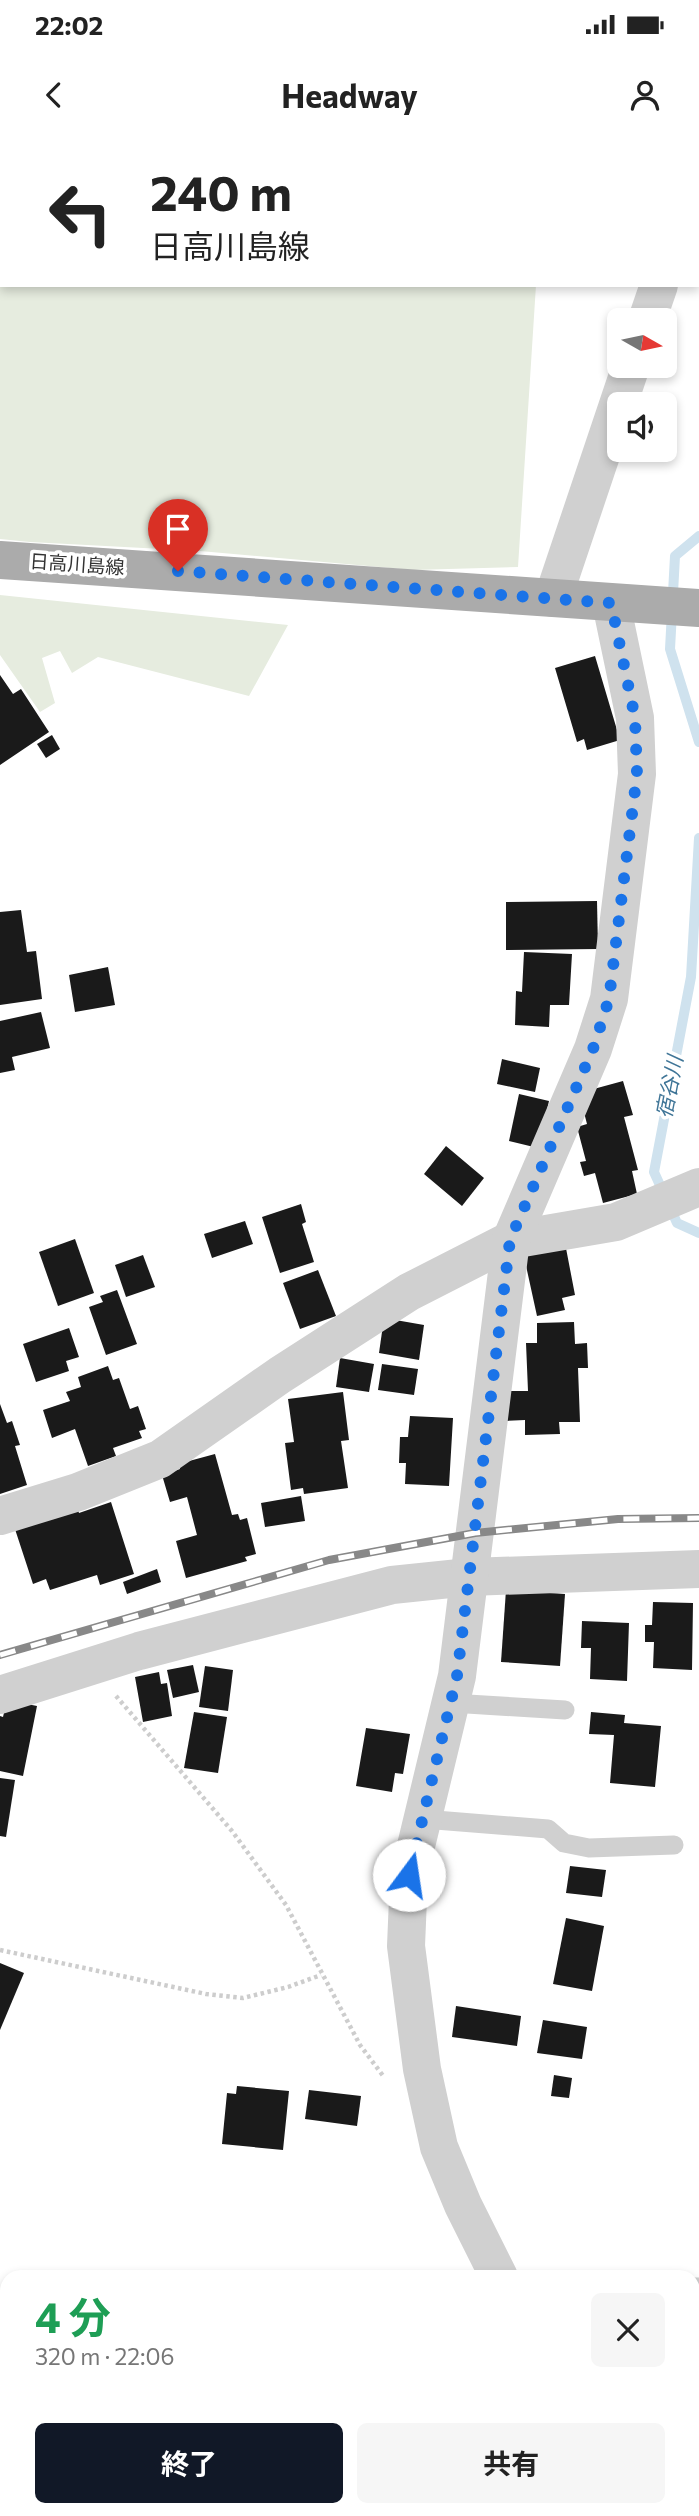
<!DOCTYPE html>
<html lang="ja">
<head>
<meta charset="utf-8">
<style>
  :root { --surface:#fff; --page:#f6f6f6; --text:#222; --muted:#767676; --accent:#111827 }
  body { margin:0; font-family:Commissioner,"Noto Sans JP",sans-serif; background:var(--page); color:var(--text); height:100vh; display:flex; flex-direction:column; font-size:26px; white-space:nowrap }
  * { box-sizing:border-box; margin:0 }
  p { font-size:23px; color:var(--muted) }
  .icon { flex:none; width:38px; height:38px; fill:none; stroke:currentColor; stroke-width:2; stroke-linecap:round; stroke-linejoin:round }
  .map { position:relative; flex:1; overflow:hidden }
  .drawer { position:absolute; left:0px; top:2130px; width:700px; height:247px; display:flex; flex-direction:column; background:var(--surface); border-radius:21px 21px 0 0; box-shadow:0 4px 10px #0003 }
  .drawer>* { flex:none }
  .top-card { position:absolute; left:0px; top:0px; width:700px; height:147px; box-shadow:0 4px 10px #0003; background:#fff; color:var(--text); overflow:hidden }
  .needle { width:46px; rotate:99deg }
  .tools { position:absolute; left:607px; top:168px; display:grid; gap:14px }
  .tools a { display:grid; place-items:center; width:70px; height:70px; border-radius:10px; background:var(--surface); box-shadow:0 4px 10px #0003; font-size:35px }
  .pin { position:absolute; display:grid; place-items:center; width:60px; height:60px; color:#fff; margin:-72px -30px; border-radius:50% 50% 50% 0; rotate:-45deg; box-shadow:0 0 7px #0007 }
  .pin .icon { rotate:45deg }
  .me { position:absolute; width:77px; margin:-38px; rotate:14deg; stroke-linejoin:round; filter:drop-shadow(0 0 5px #0008) }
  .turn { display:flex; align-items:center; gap:24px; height:147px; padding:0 35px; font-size:32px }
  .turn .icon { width:91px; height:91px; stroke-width:2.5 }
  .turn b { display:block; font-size:49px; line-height:60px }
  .round { display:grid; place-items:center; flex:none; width:74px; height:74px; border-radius:10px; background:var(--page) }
  .summary { display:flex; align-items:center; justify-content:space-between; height:119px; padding:0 35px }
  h1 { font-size:42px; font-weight:700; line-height:52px; color:#1e9e55 }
  .cta { display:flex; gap:14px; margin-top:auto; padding:14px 35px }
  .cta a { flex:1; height:80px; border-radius:10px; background:var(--accent); color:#fff; font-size:28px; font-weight:700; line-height:80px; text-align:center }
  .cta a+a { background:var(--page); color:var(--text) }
  .status { display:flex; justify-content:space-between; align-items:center; height:49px; padding:0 35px; background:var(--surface); direction:ltr }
  .status svg { height:19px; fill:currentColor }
  header { display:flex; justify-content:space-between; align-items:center; height:91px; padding:0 35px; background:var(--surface); font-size:32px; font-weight:700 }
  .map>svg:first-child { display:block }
</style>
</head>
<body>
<div class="status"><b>22:02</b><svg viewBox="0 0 49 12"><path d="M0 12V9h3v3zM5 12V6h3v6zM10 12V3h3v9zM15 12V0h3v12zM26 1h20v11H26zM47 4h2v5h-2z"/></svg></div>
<header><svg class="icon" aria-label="back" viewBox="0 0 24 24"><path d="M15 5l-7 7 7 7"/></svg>Headway<svg class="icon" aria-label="person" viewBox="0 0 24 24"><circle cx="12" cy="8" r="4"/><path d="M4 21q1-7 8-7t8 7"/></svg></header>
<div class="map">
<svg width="699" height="2376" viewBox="0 0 699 2376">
  <rect width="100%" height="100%" fill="#fff"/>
  <g fill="#e6ecdf">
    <path d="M0 0 6 2H2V145H536L518 427 413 430 200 411 30 402 0 399Z"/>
    <path d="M138 0H566L137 2Z"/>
    <path d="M0 455 288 485 249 556 98 517 72 533 60 511 42 518 55 563 40 572 0 515Z"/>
  </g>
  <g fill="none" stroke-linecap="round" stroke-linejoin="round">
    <g stroke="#cfe2ee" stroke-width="10">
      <path d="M699 396 675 416 670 509 699 602"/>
      <path d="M699 698 691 837 654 1032 677 1083 699 1093"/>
    </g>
  </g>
  <g fill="#1a1a1a">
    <path d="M595 516 620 600 587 610 584 599 577 602 555 528Z"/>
    <path d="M0 535 13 554 21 549 49 592 0 625Z"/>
    <path d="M52 595 60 609 46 618 37 604Z"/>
    <path d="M597 761 598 809 506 810V762Z"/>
    <path d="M21 770 27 812 36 811 42 859 0 865V772Z"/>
    <path d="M524 812 572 814 569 865H550L549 887 515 885 516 851 522 852Z"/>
    <path d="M108 827 115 865 75 872 69 835Z"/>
    <path d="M41 872 50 908 12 917 15 930 0 933V881Z"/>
    <path d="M502 919 540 928 535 952 497 944Z"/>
    <path d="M623 941 633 975 624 977 638 1030 632 1031 637 1054 603 1063 595 1033 584 1036 580 1022 586 1021 577 987 587 984 579 953Z"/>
    <path d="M519 954 549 961 538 1008 509 1001Z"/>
    <path d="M446 1006 484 1038 462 1066 424 1034Z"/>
    <path d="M301 1064 306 1082 302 1084 314 1122 280 1133 262 1077Z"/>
    <path d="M245 1081 253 1104 212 1118 204 1094Z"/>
    <path d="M75 1099 94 1153 58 1166 39 1112Z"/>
    <path d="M565 1103 575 1155 562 1158 565 1170 537 1176 523 1112Z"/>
    <path d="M143 1115 155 1147 126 1157 115 1125Z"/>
    <path d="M318 1130 336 1176 300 1189 283 1143Z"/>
    <path d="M117 1150 137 1204 106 1215 89 1167 103 1162 100 1156Z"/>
    <path d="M384 1178 424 1185 419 1220 379 1213Z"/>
    <path d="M574 1182 575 1204 587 1203 588 1228H578L580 1282H559L560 1294 525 1295V1280L505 1281 504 1251H528L526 1203H537V1183Z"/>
    <path d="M69 1188 79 1217 66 1221 69 1231 36 1242 23 1204Z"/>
    <path d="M340 1218 374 1224 369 1252 336 1247Z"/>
    <path d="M382 1224 418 1229 414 1255 378 1250Z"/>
    <path d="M108 1226 113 1240 119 1238 130 1269 138 1266 146 1289 139 1291 142 1298 113 1308 116 1316 88 1326 75 1289 52 1298 43 1270 70 1261 66 1252 81 1247 78 1237Z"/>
    <path d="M343 1252 349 1300 341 1301 348 1348 304 1354 303 1348 291 1350 285 1303 294 1302 288 1259Z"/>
    <path d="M0 1264 7 1283 12 1281 20 1305 15 1306 27 1345 0 1354Z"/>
    <path d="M410 1276 453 1278 449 1346 405 1344 406 1323H399L400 1297H408Z"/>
    <path d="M215 1314 232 1375 238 1374 240 1380 247 1378 256 1414 245 1417 247 1421 186 1438 176 1401 197 1395 187 1357 170 1362 162 1335 180 1329 178 1324Z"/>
    <path d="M301 1356 305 1381 265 1387 261 1363Z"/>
    <path d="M74 1359 79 1373 111 1362 134 1434 100 1445 97 1435 50 1450 46 1439 33 1444 12 1380Z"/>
    <path d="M157 1429 161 1442 127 1454 123 1442Z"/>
    <path d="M506 1450 565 1454 560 1526 501 1522Z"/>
    <path d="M653 1462 693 1463 692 1530 653 1528 654 1502H645V1485H652Z"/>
    <path d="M582 1481 629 1483 627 1541 590 1539 591 1508H581Z"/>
    <path d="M193 1525 199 1552 173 1558 167 1530Z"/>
    <path d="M205 1526 233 1530 228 1571 199 1567Z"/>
    <path d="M159 1532 161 1544 167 1543 172 1576 143 1582 135 1537Z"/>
    <path d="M7 1560 37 1566 23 1636 0 1631V1576L3 1577Z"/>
    <path d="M194 1572 227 1577 218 1633 184 1628Z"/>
    <path d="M591 1572 625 1575 624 1583 661 1586 655 1647 610 1643 614 1595 589 1594Z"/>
    <path d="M366 1588 410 1594 403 1634 395 1633 392 1652 356 1646Z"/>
    <path d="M0 1638 15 1640 6 1697 0 1696Z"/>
    <path d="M570 1726 606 1730 602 1757 566 1753Z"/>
    <path d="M566 1778 604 1786 592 1851 553 1844Z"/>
    <path d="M0 1823 24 1833 0 1890Z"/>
    <path d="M456 1866 521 1876 517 1906 452 1897Z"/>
    <path d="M543 1880 587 1887 582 1919 537 1913Z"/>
    <path d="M554 1935 572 1938 569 1958 551 1956Z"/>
    <path d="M237 1946 289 1951 283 2010 222 2004 227 1953 236 1954Z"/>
    <path d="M309 1950 361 1956 357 1986 305 1979Z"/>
    <rect x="693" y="2283" width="6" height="49"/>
    <path d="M693 2337 699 2338V2376H658V2370H693Z"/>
  </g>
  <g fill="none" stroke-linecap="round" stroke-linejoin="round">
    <g stroke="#cdcdcd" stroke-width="4.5" stroke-dasharray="3.5 3.5" stroke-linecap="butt">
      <path d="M116 1556 232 1691 286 1765 360 1905 384 1937"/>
      <path d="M0 1810 206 1854 243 1858 288 1847 321 1835"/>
      <path d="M0 2351 7 2352"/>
      <path d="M103 2370 120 2376"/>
    </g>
    <g stroke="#d0d0d0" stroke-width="19">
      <path d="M451 1563 565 1570"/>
      <path d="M423 1679 548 1689 564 1703 589 1708 674 1705"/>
      <path d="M693 2147H699"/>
    </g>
    <g stroke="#d0d0d0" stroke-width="38">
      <path d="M698 28 699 26"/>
      <path d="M647 180 659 145"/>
      <path d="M553 458 631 226"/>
      <path d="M0 1376 78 1352 160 1319 280 1235 409 1152 511 1100 616 1082 699 1047"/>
      <path d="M0 1555 139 1511 392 1445 469 1437 699 1429"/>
      <path d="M499 2137 463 2065 439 2007 422 1929 406 1806 409 1735 457 1536 511 1100 593 909 609 859 637 634 635 578 611 463"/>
      <path d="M603 2370 605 2376"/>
    </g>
    <path stroke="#ababab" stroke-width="38" d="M0 420 699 468"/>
    <g stroke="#888" stroke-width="8">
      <path id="rail" d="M0 1515 329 1420 475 1393 618 1379 699 1378"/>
    </g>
    <use href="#rail" stroke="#fff" stroke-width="5" stroke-dasharray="16" stroke-linecap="butt"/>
  </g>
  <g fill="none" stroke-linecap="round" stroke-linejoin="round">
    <path stroke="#1a73e8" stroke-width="12" stroke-dasharray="0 21.6" d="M178 431 611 463 635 578 637 634 609 859 593 909 510 1100 457 1536 409 1735"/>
  </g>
  <g text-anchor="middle" stroke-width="7" stroke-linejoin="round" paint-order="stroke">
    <g font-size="19" fill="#333" stroke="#fff">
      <text transform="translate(77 424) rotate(4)" y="7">日高川島線</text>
    </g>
    <g font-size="21" font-style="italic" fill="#3f7597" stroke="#fff">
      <text transform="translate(670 947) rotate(-79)" y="7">宿谷川</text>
    </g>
  </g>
</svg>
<div class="tools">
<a><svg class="needle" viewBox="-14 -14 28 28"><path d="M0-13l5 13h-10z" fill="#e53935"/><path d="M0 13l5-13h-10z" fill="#767676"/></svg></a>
<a><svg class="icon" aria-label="sound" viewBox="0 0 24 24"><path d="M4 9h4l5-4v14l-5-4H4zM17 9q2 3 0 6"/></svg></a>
</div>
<div class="pin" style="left:178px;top:431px;background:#d93025"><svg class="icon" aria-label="arrive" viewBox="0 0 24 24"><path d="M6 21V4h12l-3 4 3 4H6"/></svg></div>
<svg class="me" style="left:409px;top:1735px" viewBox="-20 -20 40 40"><circle r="19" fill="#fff"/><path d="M0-13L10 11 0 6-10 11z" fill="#1a73e8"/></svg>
<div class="top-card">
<div class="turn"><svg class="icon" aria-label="left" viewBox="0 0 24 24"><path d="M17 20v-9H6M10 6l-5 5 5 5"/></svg><div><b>240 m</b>日高川島線</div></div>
</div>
<section class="drawer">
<div class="summary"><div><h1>4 分</h1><p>320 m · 22:06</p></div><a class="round"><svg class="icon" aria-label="close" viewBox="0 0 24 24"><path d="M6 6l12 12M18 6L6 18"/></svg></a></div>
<div class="cta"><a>終了</a><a>共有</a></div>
</section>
</div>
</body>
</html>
